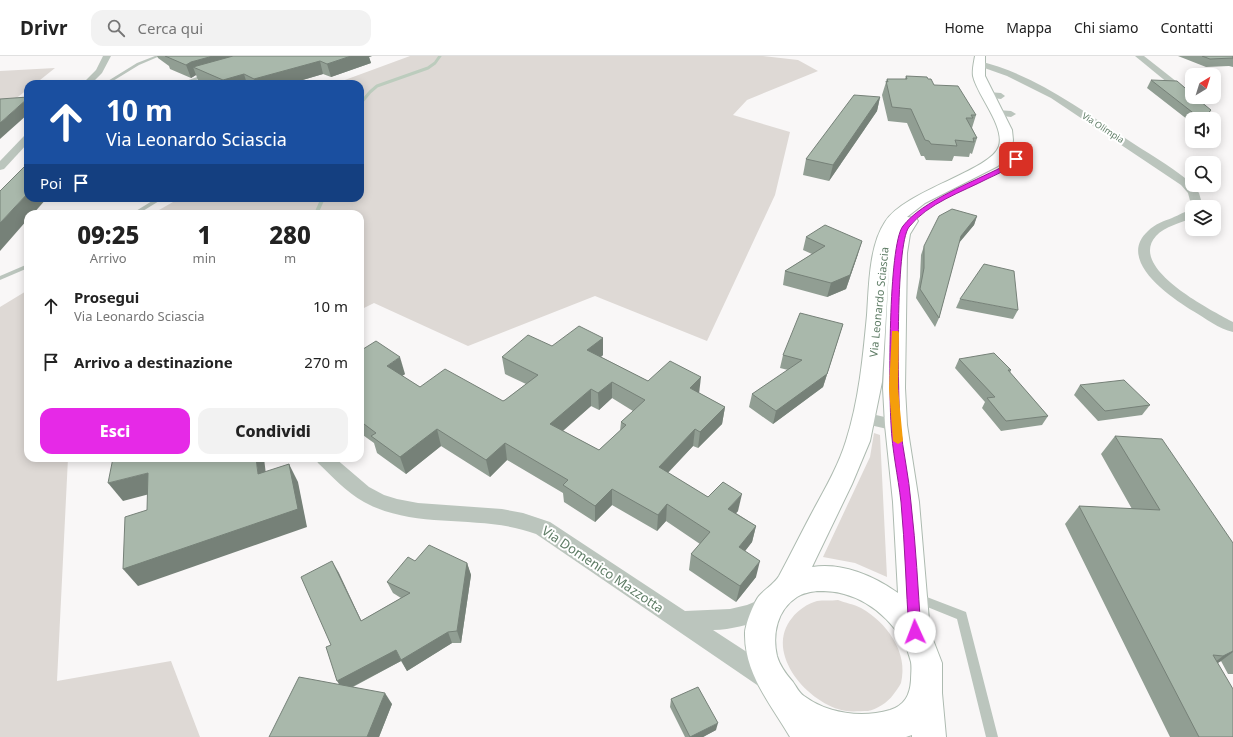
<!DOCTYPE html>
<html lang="it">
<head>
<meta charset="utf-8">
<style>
  :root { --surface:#fff; --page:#f2f2f2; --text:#222; --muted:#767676; --line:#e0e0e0; --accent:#e629e7 }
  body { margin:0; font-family:"Noto Sans",sans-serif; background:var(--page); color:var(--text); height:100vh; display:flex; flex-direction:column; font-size:15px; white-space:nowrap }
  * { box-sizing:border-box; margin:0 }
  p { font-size:13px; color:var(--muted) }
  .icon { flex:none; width:22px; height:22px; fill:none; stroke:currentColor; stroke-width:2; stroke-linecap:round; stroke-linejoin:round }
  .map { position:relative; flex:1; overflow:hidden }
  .details { position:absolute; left:24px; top:154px; width:340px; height:252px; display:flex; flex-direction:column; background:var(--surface); border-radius:12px; box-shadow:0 2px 10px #0003 }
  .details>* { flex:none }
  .hud { position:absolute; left:24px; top:24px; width:340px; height:122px; border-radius:12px; box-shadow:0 2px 10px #0003; background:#1a4fa0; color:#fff; overflow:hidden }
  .needle { width:26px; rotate:38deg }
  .fabs { position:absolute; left:1185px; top:12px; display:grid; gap:8px }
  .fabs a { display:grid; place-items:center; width:36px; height:36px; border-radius:8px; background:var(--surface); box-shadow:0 2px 10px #0003; font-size:20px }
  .pin { position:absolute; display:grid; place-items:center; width:34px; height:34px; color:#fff; margin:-17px; border-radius:8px; box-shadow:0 2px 6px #0006 }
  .me { position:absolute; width:44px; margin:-22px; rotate:358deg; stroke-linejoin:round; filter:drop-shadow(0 0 3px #0008) }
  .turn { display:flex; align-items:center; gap:14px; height:84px; padding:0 16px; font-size:18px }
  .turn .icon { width:52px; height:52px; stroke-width:2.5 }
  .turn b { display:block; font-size:28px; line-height:34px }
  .then { display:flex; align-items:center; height:38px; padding:0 16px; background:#0003; gap:8px; font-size:15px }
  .eta { display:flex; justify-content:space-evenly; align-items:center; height:68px; text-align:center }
  .eta b { font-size:24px; font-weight:800; line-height:28px }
  .button { display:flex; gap:8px; margin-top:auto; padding:8px 16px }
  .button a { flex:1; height:46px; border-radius:12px; background:var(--accent); color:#fff; font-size:16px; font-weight:800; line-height:46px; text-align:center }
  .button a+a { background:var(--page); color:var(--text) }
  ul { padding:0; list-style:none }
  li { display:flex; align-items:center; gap:12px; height:56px; padding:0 16px }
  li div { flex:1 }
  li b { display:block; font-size:15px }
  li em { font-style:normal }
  header { display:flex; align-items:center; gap:24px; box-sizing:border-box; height:56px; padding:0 20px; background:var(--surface); border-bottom:1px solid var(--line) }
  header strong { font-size:19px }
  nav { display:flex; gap:22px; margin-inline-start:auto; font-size:14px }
  .search { width:280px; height:36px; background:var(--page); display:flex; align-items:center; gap:10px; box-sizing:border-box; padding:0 14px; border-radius:12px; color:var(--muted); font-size:15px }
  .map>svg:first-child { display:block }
</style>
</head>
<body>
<header>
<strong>Drivr</strong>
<div class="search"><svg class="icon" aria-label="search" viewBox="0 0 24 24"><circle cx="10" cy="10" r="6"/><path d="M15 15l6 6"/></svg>Cerca qui</div>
<nav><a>Home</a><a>Mappa</a><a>Chi siamo</a><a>Contatti</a></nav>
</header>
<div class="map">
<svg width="1233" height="681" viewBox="0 0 1233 681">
  <rect width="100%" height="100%" fill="#f9f7f7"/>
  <g fill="#ded9d5">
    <path d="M410 0H763L798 4 818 15 747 44 733 59 790 76 775 139 707 285 595 240 468 290 374 247 360 254V158H152L180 142H360V28H334Z"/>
    <path d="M55 12 35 28H28V33L0 55V15Z"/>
    <path d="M28 234V402H68L57 625 171 605 200 681H0V251Z"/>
    <path d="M874 377 880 379 887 521 855 507 823 501 870 401Z"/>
    <path d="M838 544C845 547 854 548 861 552 886 566 909 596 901 627 899 631 895 636 893 639 888 646 876 654 868 655 861 655 853 656 846 655 809 649 763 597 792 562 798 554 807 548 817 545 823 544 831 545 838 544Z"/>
  </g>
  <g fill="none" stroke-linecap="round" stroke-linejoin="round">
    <path stroke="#bcccbd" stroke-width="3" d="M360 48 370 36 377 30 428 12 435 7 440 0"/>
    <path stroke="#bcccbd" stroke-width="4" d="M316 158 323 142"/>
    <g stroke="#adbab0" stroke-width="2">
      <path id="secondary" d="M975 0H985V20L1012 74 1013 84 1012 92 998 110 925 147 907 161 916 162 918 165 910 178 907 197 905 332 907 369 919 446 930 576 942 607V637L946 681H912V679L906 681H790C771 648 744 618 745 577 745 569 754 546 759 540 765 533 774 528 779 520 791 498 802 475 814 453 826 431 839 408 846 385 859 344 863 301 867 259 869 230 869 190 885 166 905 134 991 115 999 90 1005 70 977 39 973 20 972 14 974 6 975 0ZM889 210 883 332 885 369 893 446 898 537C874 520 842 506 812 511L852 428 870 385 882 326ZM817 535C826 535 835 535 844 538 875 546 904 575 911 606 912 612 911 619 911 624 910 639 905 649 890 654 862 662 828 658 804 640 799 637 796 630 793 626 786 618 780 610 777 600 772 578 777 554 797 541 803 537 810 536 817 535Z"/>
    </g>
    <g fill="#bbc5bd" fill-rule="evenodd">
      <path d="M155 0H160L139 9 108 28H103L137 7Z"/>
      <path d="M205 18 208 19 187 28H183L186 25Z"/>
      <path d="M157 142H164L138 158H131Z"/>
      <path d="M28 208V212L0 224V220Z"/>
      <path d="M919 538 966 556 998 681H986L957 563 915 546 914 543 915 540Z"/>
    </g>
    <g fill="#bbc5bd" fill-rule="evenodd">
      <path d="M103 0H111L102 17 91 28H82L96 14Z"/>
      <path d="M1135 0H1144L1191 37V41H1185Z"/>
      <path d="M976 5H979C1033 18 1079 52 1125 82 1146 96 1169 109 1189 125L1199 137 1203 151 1192 152 1188 137 1181 129 1051 42 1007 20 976 9Z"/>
      <path d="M988 36 1001 37 1005 40 1001 43 985 41 984 39Z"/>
      <path d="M997 54 1011 55 1016 58 1011 61 994 59 992 57 994 55Z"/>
      <path d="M28 78V87L4 113 0 114V105L25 79Z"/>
      <path d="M1192 154V162C1181 167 1165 170 1156 180 1127 212 1211 254 1233 266V276C1219 273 1205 262 1193 255 1170 241 1116 204 1148 175 1155 168 1164 165 1172 162 1179 159 1185 155 1192 154Z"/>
      <path d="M863 356 902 365 904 369 902 373 896 375 857 366 855 362 857 358Z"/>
      <path d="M315 402H335L369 431 384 439 397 443 418 447 502 453 523 457 550 466 685 555 730 553 747 549 769 540 776 543 780 550 776 557C755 567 737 573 713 574L776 615 779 623 776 631 768 634 760 631 536 478C481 457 417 475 364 446 346 436 332 420 318 407Z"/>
    </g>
    <use href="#secondary" fill="#fff" fill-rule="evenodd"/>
  </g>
  <g fill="#919e93" fill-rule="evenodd">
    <path d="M157 0H372L369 1 371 7 331 21 323 18 289 28H206L198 24 196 19 191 22 170 13 169 10 158 2Z"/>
    <path d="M1178 0H1233V11L1229 10 1206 11Z"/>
    <path d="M906 20 928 23 934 29 976 59 972 72 977 82 972 98 970 97 969 101 954 100 952 105 926 104 924 100H921L907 67 888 65 882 39 887 23H905Z"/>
    <path d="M1151 24 1211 54 1205 63H1192V67L1147 32Z"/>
    <path d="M880 41 877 55 829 125 803 119 806 103Z"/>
    <path d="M977 160 974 169 959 187 939 262 935 271 916 242 920 221 921 199 924 190Z"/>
    <path d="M806 181 858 198 846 233 827 241 783 229 785 215 812 198 803 194Z"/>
    <path d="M960 243 1018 254 1013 263 956 252Z"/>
    <path d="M843 268 823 331 773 368 749 351 752 338 788 314 780 312 783 299Z"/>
    <path d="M603 282V299L601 301 648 325 699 337 725 351 722 368 698 392 693 390 668 417 708 441 738 455 736 457 756 470 752 486 745 495 756 521 736 546 689 514 691 498 700 488 666 465 657 475 612 449 595 466 564 446 563 437 507 404 490 421 441 390 406 418 377 397 374 387 360 377V295L405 318 402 320 420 331 503 345 505 344 526 328 505 318 502 301 552 290ZM612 342 633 355 621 366 620 375 599 394 563 375 591 350 599 354Z"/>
    <path d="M959 303 1011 314 1010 317 1048 360 1042 369 1001 375 982 352 985 346 955 312Z"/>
    <path d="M1080 329 1150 349 1142 359 1098 365 1074 339Z"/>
    <path d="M1115 380 1233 487V618H1228L1221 605 1218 607 1233 681H1170L1065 468 1079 450 1132 453 1101 398Z"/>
    <path d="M332 505 361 565 401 542 393 537 387 526 415 505 467 507 471 519 461 587H452L407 615 401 605 353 631 392 648 379 681H269L339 629 331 589Z"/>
    <path d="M671 643 716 674 703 681H685L670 651Z"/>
  </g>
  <g fill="#768178">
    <path d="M213 0H265L193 11 196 19 191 22 186 9 191 6Z"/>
    <path d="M351 0H372L369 1 371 7 331 21 327 8Z"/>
    <path d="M320 5 323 18 289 28H256L254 23Z"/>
    <path d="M244 18 247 28H225L223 24Z"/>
    <path d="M880 41 877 55 829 125 833 109Z"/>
    <path d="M28 42V58L0 83V67Z"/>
    <path d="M1211 54 1205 63H1203Z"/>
    <path d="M28 137V142H47L33 158H28V163L0 195V167Z"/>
    <path d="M977 160 974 169 957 189 961 180Z"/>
    <path d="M862 185 858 198 846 233 827 241 831 227Z"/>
    <path d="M843 268 823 331 773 368 776 355Z"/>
    <path d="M603 282V299L588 311 587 294Z"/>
    <path d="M400 301 405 318 392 327 387 310Z"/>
    <path d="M701 321 699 338 690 332Z"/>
    <path d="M612 326V342L599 354 598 337Z"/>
    <path d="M591 333V350L551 385 550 368Z"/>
    <path d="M725 351 722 368 698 392 700 376Z"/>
    <path d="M437 373 441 390 406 418 400 401Z"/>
    <path d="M695 373 693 390 657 428 659 411Z"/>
    <path d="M505 387 507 404 490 421 486 404Z"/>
    <path d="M256 402H264L268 436 258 418Z"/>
    <path d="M289 408 298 426 307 471 138 530 123 513Z"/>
    <path d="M148 417 161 435 123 445 108 427Z"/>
    <path d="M612 433V449L595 466V450Z"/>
    <path d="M742 438 738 455 725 469 728 453Z"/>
    <path d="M667 448 666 465 657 475 658 459Z"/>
    <path d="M756 470 752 486 735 508 739 491Z"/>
    <path d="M332 505 339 517 367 577 361 565Z"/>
    <path d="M760 505 756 521 736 546 740 530Z"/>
    <path d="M467 507 471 519 461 587 457 575Z"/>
    <path d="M448 576 452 587 407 615 401 604Z"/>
    <path d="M396 594 401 605 344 635 337 625Z"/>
    <path d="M1233 595V596L1221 605 1202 616 1223 600Z"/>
    <path d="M385 637 392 648 379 681H367Z"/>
    <path d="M718 667 716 674 703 681H690Z"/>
  </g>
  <g fill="#a9b8ab" stroke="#768178" fill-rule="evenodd">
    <path d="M165 0H213L191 6 186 9Z"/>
    <path d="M233 0H351L327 8 320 5 254 23 244 18 223 24 193 11Z"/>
    <path d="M1202 0H1233V2L1210 3Z"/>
    <path d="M906 20 927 21 928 23H931L934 29 958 30 976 59H971L973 62H966L977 82H973L974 86 955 84 957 90 931 88 929 85 925 84 911 53 892 51 886 25 888 26 887 23H907Z"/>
    <path d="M1151 24 1177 25 1192 38V41H1195L1211 54 1203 63H1201Z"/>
    <path d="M854 39 880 41 833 109 806 103Z"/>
    <path d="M28 41V42L0 67V43Z"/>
    <path d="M28 107V137L0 167V135Z"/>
    <path d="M952 153 977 160 961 180 939 262 920 233 924 212V190L939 160Z"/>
    <path d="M825 169 862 185 850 219 831 227 785 215 825 190 806 181Z"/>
    <path d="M984 208 1014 215 1018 254 960 243Z"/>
    <path d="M800 257 843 268 827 318 776 355 752 338 802 304 783 299Z"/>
    <path d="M579 270 603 282 587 294 648 325 670 305 701 321 690 332 725 351 700 376 695 373 659 411 708 441 723 426 742 438 728 453 756 470 739 491 760 505 740 530 691 498 710 476 667 448 658 459 612 433 595 450 563 429 568 424 505 387 486 404 437 373 400 401 371 380 376 377 360 365V295L376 285 400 301 387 310 420 331 445 313 503 345 505 344 538 319 502 301 528 279 552 290ZM612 326 645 344 621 366 626 369 599 394 550 368 591 333 598 337Z"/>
    <path d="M994 297 1011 314H1008L1048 360 1006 365 987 342 995 341 959 303Z"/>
    <path d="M1124 324 1150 349 1105 355 1080 329Z"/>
    <path d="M1115 380 1162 383 1233 487V595L1223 600 1213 599 1233 633V681H1199L1079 450 1160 454Z"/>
    <path d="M113 402H256L258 418 289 408 298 453 123 513 125 461 147 454 148 417 108 427Z"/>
    <path d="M429 489 467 507 457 575 448 576 401 604 396 594 337 625 326 591 331 589 301 521 332 505 361 565 410 537 387 526 408 501 415 505Z"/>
    <path d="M299 621 385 637 367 681H269Z"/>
    <path d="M698 631 718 667 690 681 671 643Z"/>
  </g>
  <path fill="#e629e7" stroke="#961b96" d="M1016 101 1019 103C1011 112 1000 117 989 122 962 136 928 147 909 171 895 189 898 339 900 369 903 395 909 421 911 447 916 490 918 533 921 576L919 581 915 582 910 581 909 576C906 533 905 489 901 446 898 420 892 394 891 368 889 337 888 189 903 170 922 145 973 126 1002 111 1007 109 1011 103 1016 101Z"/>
  <path fill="#f59e0b" d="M892 275H898L899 277 898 332 903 385 898 388 893 385 889 332Z"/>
  <g text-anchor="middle" stroke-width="4" stroke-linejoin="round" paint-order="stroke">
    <g font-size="9" fill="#5e7c65" stroke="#fff">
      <text transform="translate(1103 72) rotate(33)" y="3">Via Olimpia</text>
    </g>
    <g font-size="11" fill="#5e7c65" stroke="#fff">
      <text transform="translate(879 246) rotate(-84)" y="4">Via Leonardo Sciascia</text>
    </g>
    <g font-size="13" fill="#5e7c65" stroke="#fff">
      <text transform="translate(603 513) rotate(34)" y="5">Via Domenico Mazzotta</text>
    </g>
  </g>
</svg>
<div class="fabs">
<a><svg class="needle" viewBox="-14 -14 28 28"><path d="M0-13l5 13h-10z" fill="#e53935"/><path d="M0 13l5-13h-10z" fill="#767676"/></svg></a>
<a><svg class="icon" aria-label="sound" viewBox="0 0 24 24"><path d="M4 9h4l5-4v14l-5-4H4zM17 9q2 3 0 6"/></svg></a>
<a><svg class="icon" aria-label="search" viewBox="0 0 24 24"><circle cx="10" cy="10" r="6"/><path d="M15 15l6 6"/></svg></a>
<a><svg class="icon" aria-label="layers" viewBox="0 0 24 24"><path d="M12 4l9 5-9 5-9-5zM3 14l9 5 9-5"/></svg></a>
</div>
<div class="pin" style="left:1016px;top:103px;background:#d93025"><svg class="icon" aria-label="arrive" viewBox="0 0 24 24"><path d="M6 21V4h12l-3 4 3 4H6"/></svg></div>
<svg class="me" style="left:915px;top:576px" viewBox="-20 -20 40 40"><circle r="19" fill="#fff"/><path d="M0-13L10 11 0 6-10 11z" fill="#e629e7"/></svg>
<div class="hud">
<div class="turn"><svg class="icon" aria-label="ahead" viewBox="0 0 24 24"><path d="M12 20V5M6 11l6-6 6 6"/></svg><div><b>10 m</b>Via Leonardo Sciascia</div></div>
<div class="then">Poi<svg class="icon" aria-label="arrive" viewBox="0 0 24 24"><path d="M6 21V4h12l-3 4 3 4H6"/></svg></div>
</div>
<section class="details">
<div class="eta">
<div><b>09:25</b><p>Arrivo</p></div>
<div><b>1</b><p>min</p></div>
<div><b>280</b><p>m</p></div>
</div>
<ul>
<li><svg class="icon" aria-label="ahead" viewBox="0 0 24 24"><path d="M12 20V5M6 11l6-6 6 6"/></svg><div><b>Prosegui</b><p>Via Leonardo Sciascia</p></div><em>10 m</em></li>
<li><svg class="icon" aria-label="arrive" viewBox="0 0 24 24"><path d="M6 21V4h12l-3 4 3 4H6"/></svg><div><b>Arrivo a destinazione</b></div><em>270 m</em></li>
</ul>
<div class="button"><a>Esci</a><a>Condividi</a></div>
</section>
</div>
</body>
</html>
